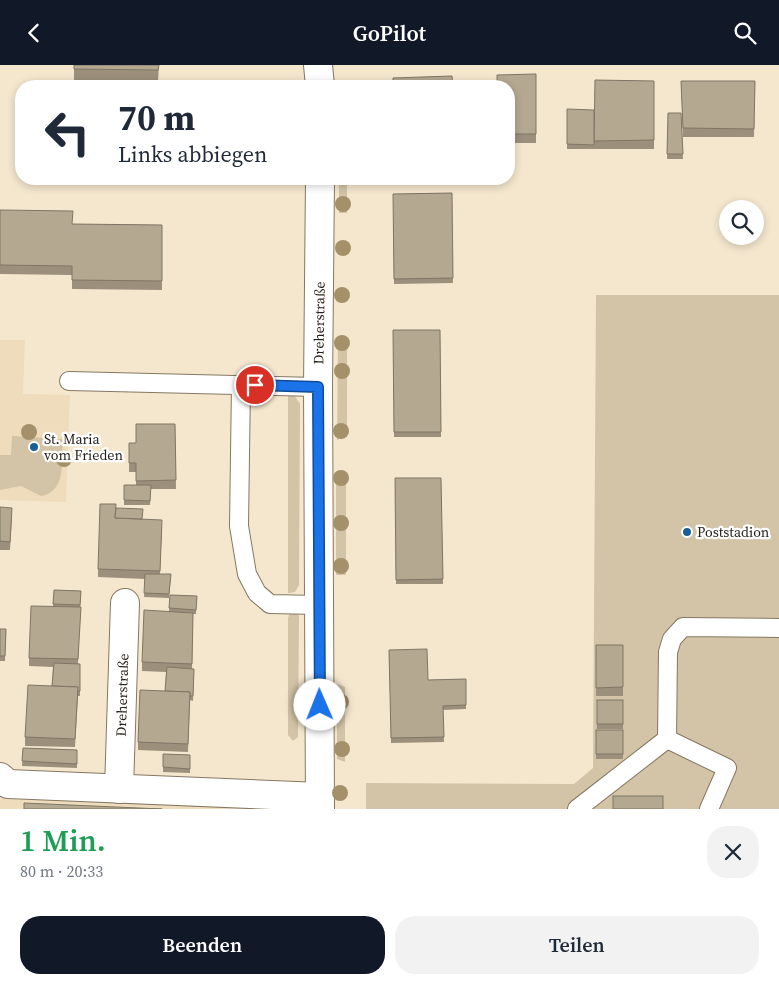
<!DOCTYPE html>
<html lang="de">
<head>
<meta charset="utf-8">
<style>
  :root { --surface:#fff; --page:#f2f2f3; --text:#1f2937; --muted:#747a83; --accent:#111827 }
  body { margin:0; font-family:"Source Serif 4",serif; background:var(--page); color:var(--text); height:100vh; display:flex; flex-direction:column; font-size:19px; white-space:nowrap }
  * { box-sizing:border-box; margin:0 }
  p { font-size:16px; color:var(--muted) }
  .icon { flex:none; width:28px; height:28px; fill:none; stroke:currentColor; stroke-width:2; stroke-linecap:round; stroke-linejoin:round }
  .map { position:relative; height:744px; overflow:hidden }
  .side { display:flex; flex-direction:column; background:var(--surface); flex:1 }
  .side>* { flex:none }
  .guide { position:absolute; left:15px; top:15px; width:500px; height:105px; border-radius:20px; box-shadow:0 2px 8px #0003; background:#fff; color:var(--text); overflow:hidden }
  .tools { position:absolute; left:719px; top:135px; display:grid; gap:10px }
  .tools a { display:grid; place-items:center; width:45px; height:45px; border-radius:50%; background:var(--surface); box-shadow:0 2px 8px #0003; font-size:25px }
  .pin { position:absolute; display:grid; place-items:center; width:42px; height:42px; color:#fff; margin:-21px; border:2px solid #fff; border-radius:50%; box-shadow:0 1px 5px #0007 }
  .me { position:absolute; width:55px; margin:-28px; rotate:359deg; stroke-linejoin:round; filter:drop-shadow(0 0 4px #0008) }
  .turn { display:flex; align-items:center; gap:18px; height:105px; padding:0 20px; font-size:22px }
  .turn .icon { width:65px; height:65px; stroke-width:2.5 }
  .turn b { display:block; font-size:35px; line-height:42px }
  .round { display:grid; place-items:center; flex:none; width:52px; height:52px; border-radius:20px; background:var(--page) }
  .headline { display:flex; align-items:center; justify-content:space-between; height:85px; padding:0 20px }
  h1 { font-size:30px; font-weight:600; line-height:38px; color:#1e9e55 }
  .button { display:flex; gap:10px; margin-top:auto; padding:10px 20px }
  .button a { flex:1; height:58px; border-radius:20px; background:var(--accent); color:#fff; font-size:20px; font-weight:600; line-height:58px; text-align:center }
  .button a+a { background:var(--page); color:var(--text) }
  header { display:flex; justify-content:space-between; align-items:center; height:65px; padding:0 20px; background:var(--accent); color:#fff; font-size:22px; font-weight:600 }
  .map>svg:first-child { display:block }
</style>
</head>
<body>
<header><svg class="icon" aria-label="back" viewBox="0 0 24 24"><path d="M15 5l-7 7 7 7"/></svg>GoPilot<svg class="icon" aria-label="search" viewBox="0 0 24 24"><circle cx="10" cy="10" r="6"/><path d="M15 15l6 6"/></svg></header>
<div class="map">
<svg width="779" height="744" viewBox="0 0 779 744">
  <rect width="100%" height="100%" fill="#f5e7ce"/>
  <g fill="#eedcbc">
    <path d="M0 275H25L23 329 70 330 66 437 0 435Z"/>
    <path d="M0 734 229 740V744H0Z"/>
  </g>
  <g fill="#d3c4a7">
    <rect x="339" y="114" width="8" height="34"/>
    <path d="M596 230H779V744H366V718L574 719 593 703Z"/>
    <path d="M347 272V371L337 375 338 273Z"/>
    <path d="M288 328 294 330 300 339 299 520 295 527 288 528Z"/>
    <path d="M12 371 63 374C61 395 67 427 41 431L21 421 0 425V390H11Z"/>
    <rect x="336" y="406" width="10" height="104"/>
    <path d="M290 547 299 550 298 672 293 676 288 670V553Z"/>
    <path d="M337 619 345 622V697L337 694Z"/>
  </g>
  <g fill="none" stroke-linecap="round" stroke-linejoin="round">
    <g stroke="#857862" stroke-width="20">
      <g id="service">
        <path d="M69 316 318 322"/>
        <path d="M241 319 239 461 247 509 257 528 270 539 319 540"/>
        <path d="M667 674 727 703 709 744"/>
        <path d="M577 744 667 674 668 587 672 574 683 562 779 563"/>
      </g>
    </g>
    <g stroke="#857862" stroke-width="30">
      <g id="minor">
        <path d="M0 712 8 719 320 732"/>
        <path id="s1" d="M119 724 125 538"/>
      </g>
    </g>
    <g stroke="#857862" stroke-width="30">
      <g id="secondary">
        <path d="M318 0 320 21"/>
        <path d="M320 114 318 322 320 744"/>
      </g>
    </g>
    <use href="#service" stroke="#fff" stroke-width="18"/>
    <use href="#minor" stroke="#fff" stroke-width="28"/>
    <use href="#secondary" stroke="#fff" stroke-width="28"/>
  </g>
  <g fill="#a59169">
    <circle cx="343" cy="139" r="8"/>
    <circle cx="343" cy="183" r="8"/>
    <circle cx="342" cy="230" r="8"/>
    <circle cx="342" cy="278" r="8"/>
    <circle cx="342" cy="306" r="8"/>
    <circle cx="341" cy="366" r="8"/>
    <circle cx="29" cy="367" r="8"/>
    <circle cx="64" cy="394" r="8"/>
    <circle cx="341" cy="413" r="8"/>
    <circle cx="341" cy="458" r="8"/>
    <circle cx="341" cy="501" r="8"/>
    <circle cx="341" cy="637" r="8"/>
    <circle cx="342" cy="684" r="8"/>
    <circle cx="340" cy="728" r="8"/>
  </g>
  <g fill="#9c907c">
    <path d="M159 0 158 17 74 16V4Z"/>
    <path d="M536 9V78H509V21Z"/>
    <path d="M595 15 654 16V84H567V44L594 80Z"/>
    <path d="M681 16H755L754 72H683Z"/>
    <path d="M668 48H681L683 94H667Z"/>
    <path d="M452 128 453 218 394 219 393 129Z"/>
    <path d="M0 145 72 159 162 160V225L72 224V210L0 209Z"/>
    <path d="M393 265H440L441 372H394Z"/>
    <path d="M175 359 176 424H151L150 440H124V420H136V407H129V378H136Z"/>
    <path d="M395 413H441L443 519H396Z"/>
    <path d="M0 442 12 452 10 485H0Z"/>
    <path d="M142 454 162 464 160 509H171L169 533 144 532 145 514 98 512V504Z"/>
    <path d="M54 525 81 526 78 599H80V631H78L75 682 25 681V672L52 621 53 602 29 601V593L53 542Z"/>
    <path d="M170 530 197 531 196 549H193L192 604 194 609 193 636 190 635 188 687 138 685V677L165 626 166 607 142 606V597L169 546Z"/>
    <path d="M0 564H6L5 596H0Z"/>
    <rect x="596" y="580" width="27" height="51"/>
    <path d="M389 585 428 615 466 614V644L443 645 444 677 391 678Z"/>
    <rect x="597" y="635" width="26" height="29"/>
    <rect x="596" y="665" width="27" height="29"/>
    <path d="M23 683 77 685V703L22 701Z"/>
    <path d="M163 689 190 690V708L163 707Z"/>
  </g>
  <g fill="#b5a890" stroke="#7f7665">
    <path d="M74 0H159L158 5 74 4Z"/>
    <path d="M536 9V69H509V21H497V10Z"/>
    <path d="M452 11 453 21H393V13Z"/>
    <path d="M595 15 654 16V75L594 76Z"/>
    <path d="M681 16H755L754 64 683 63Z"/>
    <path d="M567 44 594 45V80L567 79Z"/>
    <path d="M668 48H681L683 89H667Z"/>
    <path d="M452 128 453 213 394 214 393 129Z"/>
    <path d="M0 145 73 146 72 159 162 160V216L72 215V201L0 200Z"/>
    <path d="M393 265H440L441 367H394Z"/>
    <path d="M136 359H175L176 415 136 416V398H129V378H136Z"/>
    <path d="M395 413H441L443 514 396 515Z"/>
    <path d="M124 420H151L150 436 124 435Z"/>
    <path d="M100 439H116L115 453 162 455 160 506 98 504Z"/>
    <path d="M0 442 12 443 10 477 0 476Z"/>
    <path d="M116 443 143 444 142 454 115 453Z"/>
    <path d="M145 509H171L169 529 144 528Z"/>
    <path d="M54 525 81 526 80 540 53 539Z"/>
    <path d="M170 530 197 531 196 545 169 543Z"/>
    <path d="M31 541 81 542 78 594 29 593Z"/>
    <path d="M144 545 193 548 192 599 142 597Z"/>
    <path d="M0 564H6L5 591H0Z"/>
    <path d="M596 580H623V622L596 623Z"/>
    <path d="M427 584 428 615 466 614V640L443 641 444 672 391 673 389 585Z"/>
    <path d="M54 598 80 599V626H77L78 622 52 621Z"/>
    <path d="M167 602 194 604 193 631H190V627L165 626Z"/>
    <path d="M28 620 78 622 75 674 25 672Z"/>
    <path d="M140 625 190 627 188 679 138 677Z"/>
    <rect x="597" y="635" width="26" height="24"/>
    <rect x="596" y="665" width="27" height="24"/>
    <path d="M23 683 77 685V699L22 696Z"/>
    <path d="M163 689 190 690V704L163 702Z"/>
    <rect x="613" y="731" width="50" height="13"/>
    <path d="M24 738 162 744H24Z"/>
  </g>
  <g fill="none" stroke-linecap="round" stroke-linejoin="round">
    <g stroke="#114b97" stroke-width="12">
      <path id="route" d="M255 320 318 322 320 640"/>
    </g>
    <use href="#route" stroke="#1a73e8" stroke-width="9"/>
  </g>
  <g fill="#1b6095" stroke="#fff" stroke-width="2">
    <circle cx="34" cy="382" r="5"/>
    <circle cx="687" cy="467" r="5"/>
  </g>
  <g text-anchor="middle" stroke-width="4.5" stroke-linejoin="round" paint-order="stroke">
    <g font-size="14" fill="#241f16" stroke="#fff">
      <text transform="translate(319 258) rotate(-89)" y="5">Dreherstraße</text>
      <text dy="5" stroke="none"><textPath href="#s1" startOffset="94">Dreherstraße</textPath></text>
    </g>
    <g font-size="14" fill="#241f16" stroke="#fff" text-anchor="start">
      <text x="44" y="379">St. Maria<tspan x="44" dy="16">vom Frieden</tspan></text>
      <text x="697" y="472">Poststadion</text>
    </g>
  </g>
</svg>
<div class="tools">
<a><svg class="icon" aria-label="search" viewBox="0 0 24 24"><circle cx="10" cy="10" r="6"/><path d="M15 15l6 6"/></svg></a>
</div>
<div class="pin" style="left:255px;top:320px;background:#d93025"><svg class="icon" aria-label="arrive" viewBox="0 0 24 24"><path d="M6 21V4h12l-3 4 3 4H6"/></svg></div>
<svg class="me" style="left:320px;top:640px" viewBox="-20 -20 40 40"><circle r="19" fill="#fff"/><path d="M0-13L10 11 0 6-10 11z" fill="#1a73e8"/></svg>
<div class="guide">
<div class="turn"><svg class="icon" aria-label="left" viewBox="0 0 24 24"><path d="M17 20v-9H6M10 6l-5 5 5 5"/></svg><div><b>70 m</b>Links abbiegen</div></div>
</div>
</div>
<section class="side">
<div class="headline"><div><h1>1 Min.</h1><p>80 m · 20:33</p></div><a class="round"><svg class="icon" aria-label="close" viewBox="0 0 24 24"><path d="M6 6l12 12M18 6L6 18"/></svg></a></div>
<div class="button"><a>Beenden</a><a>Teilen</a></div>
</section>
</body>
</html>
